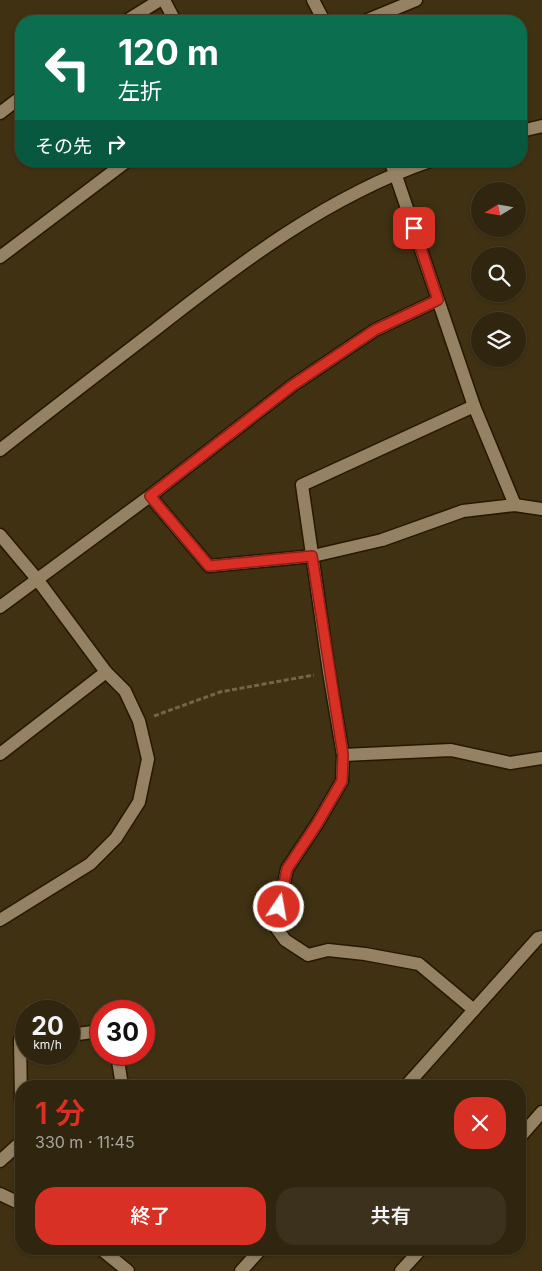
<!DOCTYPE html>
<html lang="ja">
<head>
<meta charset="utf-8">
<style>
  :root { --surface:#30250e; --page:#3c311c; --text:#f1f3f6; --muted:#a8a59e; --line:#4b422e; --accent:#d93025 }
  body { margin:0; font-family:Inter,"Noto Sans JP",sans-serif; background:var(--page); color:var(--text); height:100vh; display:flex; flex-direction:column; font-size:19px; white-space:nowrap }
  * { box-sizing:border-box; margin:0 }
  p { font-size:16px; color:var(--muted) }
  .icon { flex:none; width:28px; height:28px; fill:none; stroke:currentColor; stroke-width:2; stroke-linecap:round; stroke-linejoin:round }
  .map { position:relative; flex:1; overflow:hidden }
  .panel { position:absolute; left:15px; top:1080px; width:511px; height:175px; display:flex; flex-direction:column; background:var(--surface); border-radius:20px; box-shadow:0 1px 4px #0004,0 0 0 1px var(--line) }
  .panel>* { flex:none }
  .guide { position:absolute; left:15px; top:15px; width:512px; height:152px; border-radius:20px; box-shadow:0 1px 4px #0004,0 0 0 1px var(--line); background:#0b6e4f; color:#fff; overflow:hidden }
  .needle { width:32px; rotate:259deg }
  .controls { position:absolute; left:471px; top:182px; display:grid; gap:10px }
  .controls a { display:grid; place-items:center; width:55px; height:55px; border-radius:50%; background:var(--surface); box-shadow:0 1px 4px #0004,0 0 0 1px var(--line); font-size:25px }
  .speed { position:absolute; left:15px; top:1000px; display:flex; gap:10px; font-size:25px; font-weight:700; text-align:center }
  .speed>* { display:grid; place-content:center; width:65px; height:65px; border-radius:50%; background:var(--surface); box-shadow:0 1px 4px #0004,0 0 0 1px var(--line); line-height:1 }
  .speed small { font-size:12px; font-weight:400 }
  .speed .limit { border:8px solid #d22; background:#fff; color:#111 }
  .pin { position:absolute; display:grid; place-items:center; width:42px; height:42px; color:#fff; margin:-21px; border-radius:10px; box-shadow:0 2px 8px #0006 }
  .me { position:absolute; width:55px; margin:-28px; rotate:12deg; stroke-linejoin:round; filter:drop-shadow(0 0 4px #0008) }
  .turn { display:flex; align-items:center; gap:18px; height:105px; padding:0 20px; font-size:22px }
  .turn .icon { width:65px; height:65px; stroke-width:2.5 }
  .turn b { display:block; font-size:35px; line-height:42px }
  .then { display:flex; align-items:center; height:48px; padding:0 20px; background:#0003; gap:10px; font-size:19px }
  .round { display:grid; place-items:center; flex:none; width:52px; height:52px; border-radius:20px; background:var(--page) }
  .headline { display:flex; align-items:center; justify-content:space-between; height:85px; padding:0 20px }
  h1 { font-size:30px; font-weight:600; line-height:38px; color:var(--accent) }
  .action { display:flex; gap:10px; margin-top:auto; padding:10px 20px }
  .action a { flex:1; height:58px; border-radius:20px; background:var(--accent); color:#fff; font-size:20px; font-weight:600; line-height:58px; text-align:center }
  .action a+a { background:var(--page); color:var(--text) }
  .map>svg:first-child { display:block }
</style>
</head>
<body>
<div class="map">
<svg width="542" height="1271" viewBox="0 0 542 1271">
  <rect width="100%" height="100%" fill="#403113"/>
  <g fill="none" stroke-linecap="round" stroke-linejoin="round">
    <g stroke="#271800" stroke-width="15">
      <g id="minor">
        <path d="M164 0 175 21"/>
        <path d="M313 0 324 21"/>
        <path d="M126 21 160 0"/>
        <path d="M365 21 416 0"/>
        <path d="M0 113 21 97"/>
        <path d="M521 131 542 126"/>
        <path d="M390 161 395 173 474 406 515 505"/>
        <path d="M0 257 127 161"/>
        <path d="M474 406 302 485 329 672 343 755 451 750 510 763 542 758"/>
        <path d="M0 450C52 409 104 369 156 329 240 263 328 196 430 161"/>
        <path d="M150 496 209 566 313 556 382 540 463 511 515 505 542 509"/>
        <path d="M0 535 37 579 106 672 125 691 139 721 148 759 139 802 116 838 90 864 0 920"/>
        <path d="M0 607 150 496 293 385 375 330 438 300"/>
        <path d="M0 754 106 672"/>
        <path d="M343 755 342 781 317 824 287 869 275 926 285 940 308 955 328 950 365 954 419 964 474 1010"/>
        <path d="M69 1035 101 1031"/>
        <path d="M117 1054 122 1086"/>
        <path d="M406 1086 538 938 542 937"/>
        <path d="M21 1101 20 1040 26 1039"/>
        <path d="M520 1137 542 1112"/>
        <path d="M0 1161 21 1142"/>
        <path d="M0 1194 21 1204"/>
        <path d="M101 1249 128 1271"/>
        <path d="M241 1271 261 1249"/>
        <path d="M401 1271 421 1249"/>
      </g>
    </g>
    <path stroke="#73654c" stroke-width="3" stroke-dasharray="5 2.5" stroke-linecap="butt" d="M154 716 220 692 314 675"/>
    <use href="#minor" stroke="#948263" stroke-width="12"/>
  </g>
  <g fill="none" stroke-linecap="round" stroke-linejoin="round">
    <g stroke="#8d1f18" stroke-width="12">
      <path id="route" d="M279 907 287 869 317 824 342 781 343 755 312 556 209 566 150 496 293 385 375 330 438 300 414 228"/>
    </g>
    <use href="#route" stroke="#d93025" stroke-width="9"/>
  </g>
</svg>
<div class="controls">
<a><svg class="needle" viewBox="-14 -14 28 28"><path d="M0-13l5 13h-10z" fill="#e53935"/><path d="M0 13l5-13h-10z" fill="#a8a59e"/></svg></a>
<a><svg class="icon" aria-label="search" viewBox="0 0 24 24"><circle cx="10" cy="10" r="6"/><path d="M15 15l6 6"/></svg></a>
<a><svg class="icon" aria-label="layers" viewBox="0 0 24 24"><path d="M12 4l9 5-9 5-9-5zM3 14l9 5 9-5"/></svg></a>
</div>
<div class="speed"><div>20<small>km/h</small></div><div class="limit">30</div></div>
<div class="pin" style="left:414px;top:228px;background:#d93025"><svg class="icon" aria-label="arrive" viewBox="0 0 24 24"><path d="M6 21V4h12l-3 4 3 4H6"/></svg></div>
<svg class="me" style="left:279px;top:907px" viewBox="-20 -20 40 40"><circle r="17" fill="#d93025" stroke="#fff" stroke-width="3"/><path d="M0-11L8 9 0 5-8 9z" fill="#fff"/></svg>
<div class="guide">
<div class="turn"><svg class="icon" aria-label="left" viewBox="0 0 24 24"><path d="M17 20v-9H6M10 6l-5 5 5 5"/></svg><div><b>120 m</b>左折</div></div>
<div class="then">その先<svg class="icon" aria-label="right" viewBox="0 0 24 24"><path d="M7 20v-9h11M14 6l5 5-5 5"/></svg></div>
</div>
<section class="panel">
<div class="headline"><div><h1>1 分</h1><p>330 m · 11:45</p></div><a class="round" style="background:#d93025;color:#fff"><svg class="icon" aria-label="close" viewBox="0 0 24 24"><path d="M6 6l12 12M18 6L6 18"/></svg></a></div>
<div class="action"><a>終了</a><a>共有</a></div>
</section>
</div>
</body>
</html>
